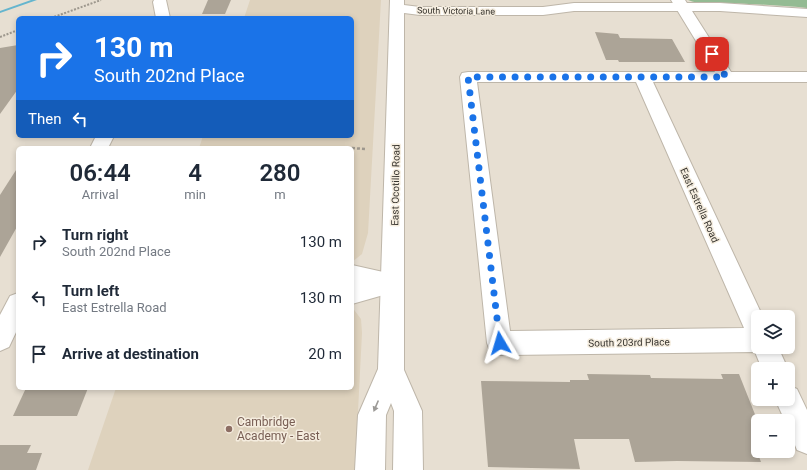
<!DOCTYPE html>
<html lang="en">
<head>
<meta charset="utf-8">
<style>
  :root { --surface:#fff; --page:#f2f2f3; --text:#1f2937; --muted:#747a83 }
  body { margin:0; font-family:Roboto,sans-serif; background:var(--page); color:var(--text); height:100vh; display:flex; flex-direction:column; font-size:15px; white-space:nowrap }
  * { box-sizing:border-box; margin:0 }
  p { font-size:13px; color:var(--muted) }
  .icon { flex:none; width:22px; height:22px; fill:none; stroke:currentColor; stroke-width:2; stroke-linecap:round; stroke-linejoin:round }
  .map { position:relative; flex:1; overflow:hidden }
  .sheet { position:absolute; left:16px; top:146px; width:338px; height:244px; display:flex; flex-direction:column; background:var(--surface); border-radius:6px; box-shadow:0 2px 6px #0003 }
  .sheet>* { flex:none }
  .guide { position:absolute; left:16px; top:16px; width:338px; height:122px; border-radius:6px; box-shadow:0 2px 6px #0003; background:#1a73e8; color:#fff; overflow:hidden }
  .controls { position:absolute; left:751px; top:310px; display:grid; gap:8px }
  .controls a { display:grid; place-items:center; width:44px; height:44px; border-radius:6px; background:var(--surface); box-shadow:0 2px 6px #0003; font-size:20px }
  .pin { position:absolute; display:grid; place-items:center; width:34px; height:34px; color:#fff; margin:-17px; border-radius:8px; box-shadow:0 2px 6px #0006 }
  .me { position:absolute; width:44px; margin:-22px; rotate:353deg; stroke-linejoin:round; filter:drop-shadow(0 0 3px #0008) }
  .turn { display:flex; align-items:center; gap:14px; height:84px; padding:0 12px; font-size:18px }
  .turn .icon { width:52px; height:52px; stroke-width:2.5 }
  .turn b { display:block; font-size:28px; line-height:34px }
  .then { display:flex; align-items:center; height:38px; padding:0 12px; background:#0003; gap:8px; font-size:15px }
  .eta { display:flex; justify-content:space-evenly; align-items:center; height:68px; text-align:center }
  .eta b { font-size:24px; font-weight:600; line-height:28px }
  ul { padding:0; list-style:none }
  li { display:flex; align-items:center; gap:12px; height:56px; padding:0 12px }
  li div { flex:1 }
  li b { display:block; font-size:15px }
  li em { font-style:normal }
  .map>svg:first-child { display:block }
</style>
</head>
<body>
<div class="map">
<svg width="807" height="470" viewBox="0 0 807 470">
  <rect width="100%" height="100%" fill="#e7dfd2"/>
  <g fill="#ded2bd">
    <path d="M250 0H381L368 233 362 254 352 262V148H199L203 136H352V18H244Z"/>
    <path d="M352 307 361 319 362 333 355 470H88L116 388H352Z"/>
  </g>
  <path fill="#94bb93" d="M688 0H807V8C780 5 752 4 724 3 712 2 699 5 688 0Z"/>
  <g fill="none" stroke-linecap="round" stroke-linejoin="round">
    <path fill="#65b5ce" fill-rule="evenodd" d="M31 0H37L0 13V11Z"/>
  </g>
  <g fill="#aca497">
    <path d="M208 0H231L225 14H202Z"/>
    <path d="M595 32 618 34 620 38 672 39 685 62H619L618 60H606Z"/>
    <path d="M18 45V89L0 114V48Z"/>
    <path d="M18 167V225L0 257V195Z"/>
    <path d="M587 374 650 375 651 378 723 379 721 374H739L758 422V454L761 462 677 461 635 462 629 439H574L580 469 488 467 481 381 570 382V380H589Z"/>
    <path d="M26 388H88L77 416H13Z"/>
    <path d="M0 445H31L27 453H42L36 470H0Z"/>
  </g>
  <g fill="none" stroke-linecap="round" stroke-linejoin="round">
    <g stroke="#beb6a9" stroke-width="2">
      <g id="street">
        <path d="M154 0H166L170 18H156L153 2Z"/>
        <path d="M671 0H685L731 72H807V82H653L763 317H758V347H778L788 369H762L755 352 499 355 490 351 487 343 460 77 462 73 468 72H715ZM477 82H636L744 328 510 331Z"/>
        <path d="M96 136H114L108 148H90Z"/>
        <path d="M352 265 401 276 404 283 401 290 352 304Z"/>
        <path d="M18 293V328L9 347 0 351V315L10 296Z"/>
        <path d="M788 385 797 389 807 410V454L797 450 788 428V421H785L775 399H788Z"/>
      </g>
    </g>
    <g stroke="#beb6a9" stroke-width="2">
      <path id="secondary" d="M390 0H404V5L420 7H543L574 3H720L807 9V17L720 11H574L543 15H420L404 13V370L422 411 423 470H393L394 411 391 403 386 415 385 470H355L358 415 378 369Z"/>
    </g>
    <g stroke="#9d978d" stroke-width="2" stroke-dasharray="2 1.5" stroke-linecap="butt">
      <path d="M51 18 101 0"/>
      <path d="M0 37 18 30"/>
    </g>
    <path stroke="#9d978d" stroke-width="2.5" stroke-dasharray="3 2" stroke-linecap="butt" d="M352 148 365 149"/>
    <use href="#street" fill="#fff" fill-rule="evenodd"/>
    <use href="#secondary" fill="#fff" fill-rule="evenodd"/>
  </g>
  <defs><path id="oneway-solid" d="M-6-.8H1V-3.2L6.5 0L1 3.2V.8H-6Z"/></defs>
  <use fill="#9c9a97" href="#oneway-solid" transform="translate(376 406) rotate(113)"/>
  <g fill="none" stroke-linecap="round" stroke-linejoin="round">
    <path stroke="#1a73e8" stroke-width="7" stroke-dasharray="0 12.6" d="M500 343 468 77H726L712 54"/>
  </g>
  <circle fill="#8d6e63" stroke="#f5eddf" stroke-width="1.5" cx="229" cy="429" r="4"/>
  <g text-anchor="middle" stroke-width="3" stroke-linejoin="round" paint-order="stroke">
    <g font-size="9" fill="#38352f" stroke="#f5eddf">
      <text transform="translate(456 11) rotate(1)" y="3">South Victoria Lane</text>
    </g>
    <g font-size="10" fill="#38352f" stroke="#f5eddf">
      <text transform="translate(395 185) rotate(-89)" y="4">East Ocotillo Road</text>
      <text transform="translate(700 205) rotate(66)" y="4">East Estrella Road</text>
      <text transform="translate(629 342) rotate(-1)" y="4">South 203rd Place</text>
    </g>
    <g font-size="12" fill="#785e54" stroke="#f5eddf" text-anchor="start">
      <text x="237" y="426">Cambridge<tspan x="237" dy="14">Academy - East</tspan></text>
    </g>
  </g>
</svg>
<div class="controls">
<a><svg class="icon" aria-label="layers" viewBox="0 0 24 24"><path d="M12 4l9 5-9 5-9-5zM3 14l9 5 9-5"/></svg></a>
<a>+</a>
<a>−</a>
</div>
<div class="pin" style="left:712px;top:54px;background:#d93025"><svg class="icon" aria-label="arrive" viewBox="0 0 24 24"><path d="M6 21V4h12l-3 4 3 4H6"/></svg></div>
<svg class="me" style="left:500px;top:343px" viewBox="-20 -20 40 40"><path d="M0-17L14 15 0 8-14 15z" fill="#1a73e8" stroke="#fff" stroke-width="4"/></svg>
<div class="guide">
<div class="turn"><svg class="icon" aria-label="right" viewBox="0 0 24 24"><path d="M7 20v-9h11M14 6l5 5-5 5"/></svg><div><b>130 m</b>South 202nd Place</div></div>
<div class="then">Then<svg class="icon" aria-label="left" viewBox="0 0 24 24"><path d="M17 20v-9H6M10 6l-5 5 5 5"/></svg></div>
</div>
<section class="sheet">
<div class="eta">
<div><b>06:44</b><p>Arrival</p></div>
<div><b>4</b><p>min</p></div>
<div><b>280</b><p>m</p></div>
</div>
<ul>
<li><svg class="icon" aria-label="right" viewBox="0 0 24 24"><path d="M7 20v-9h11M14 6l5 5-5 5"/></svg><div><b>Turn right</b><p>South 202nd Place</p></div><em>130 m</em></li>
<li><svg class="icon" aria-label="left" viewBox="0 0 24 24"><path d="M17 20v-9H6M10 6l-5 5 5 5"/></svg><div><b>Turn left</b><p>East Estrella Road</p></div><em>130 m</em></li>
<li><svg class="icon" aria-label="arrive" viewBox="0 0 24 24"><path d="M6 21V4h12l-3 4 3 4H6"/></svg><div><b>Arrive at destination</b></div><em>20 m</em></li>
</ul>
</section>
</div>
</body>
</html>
